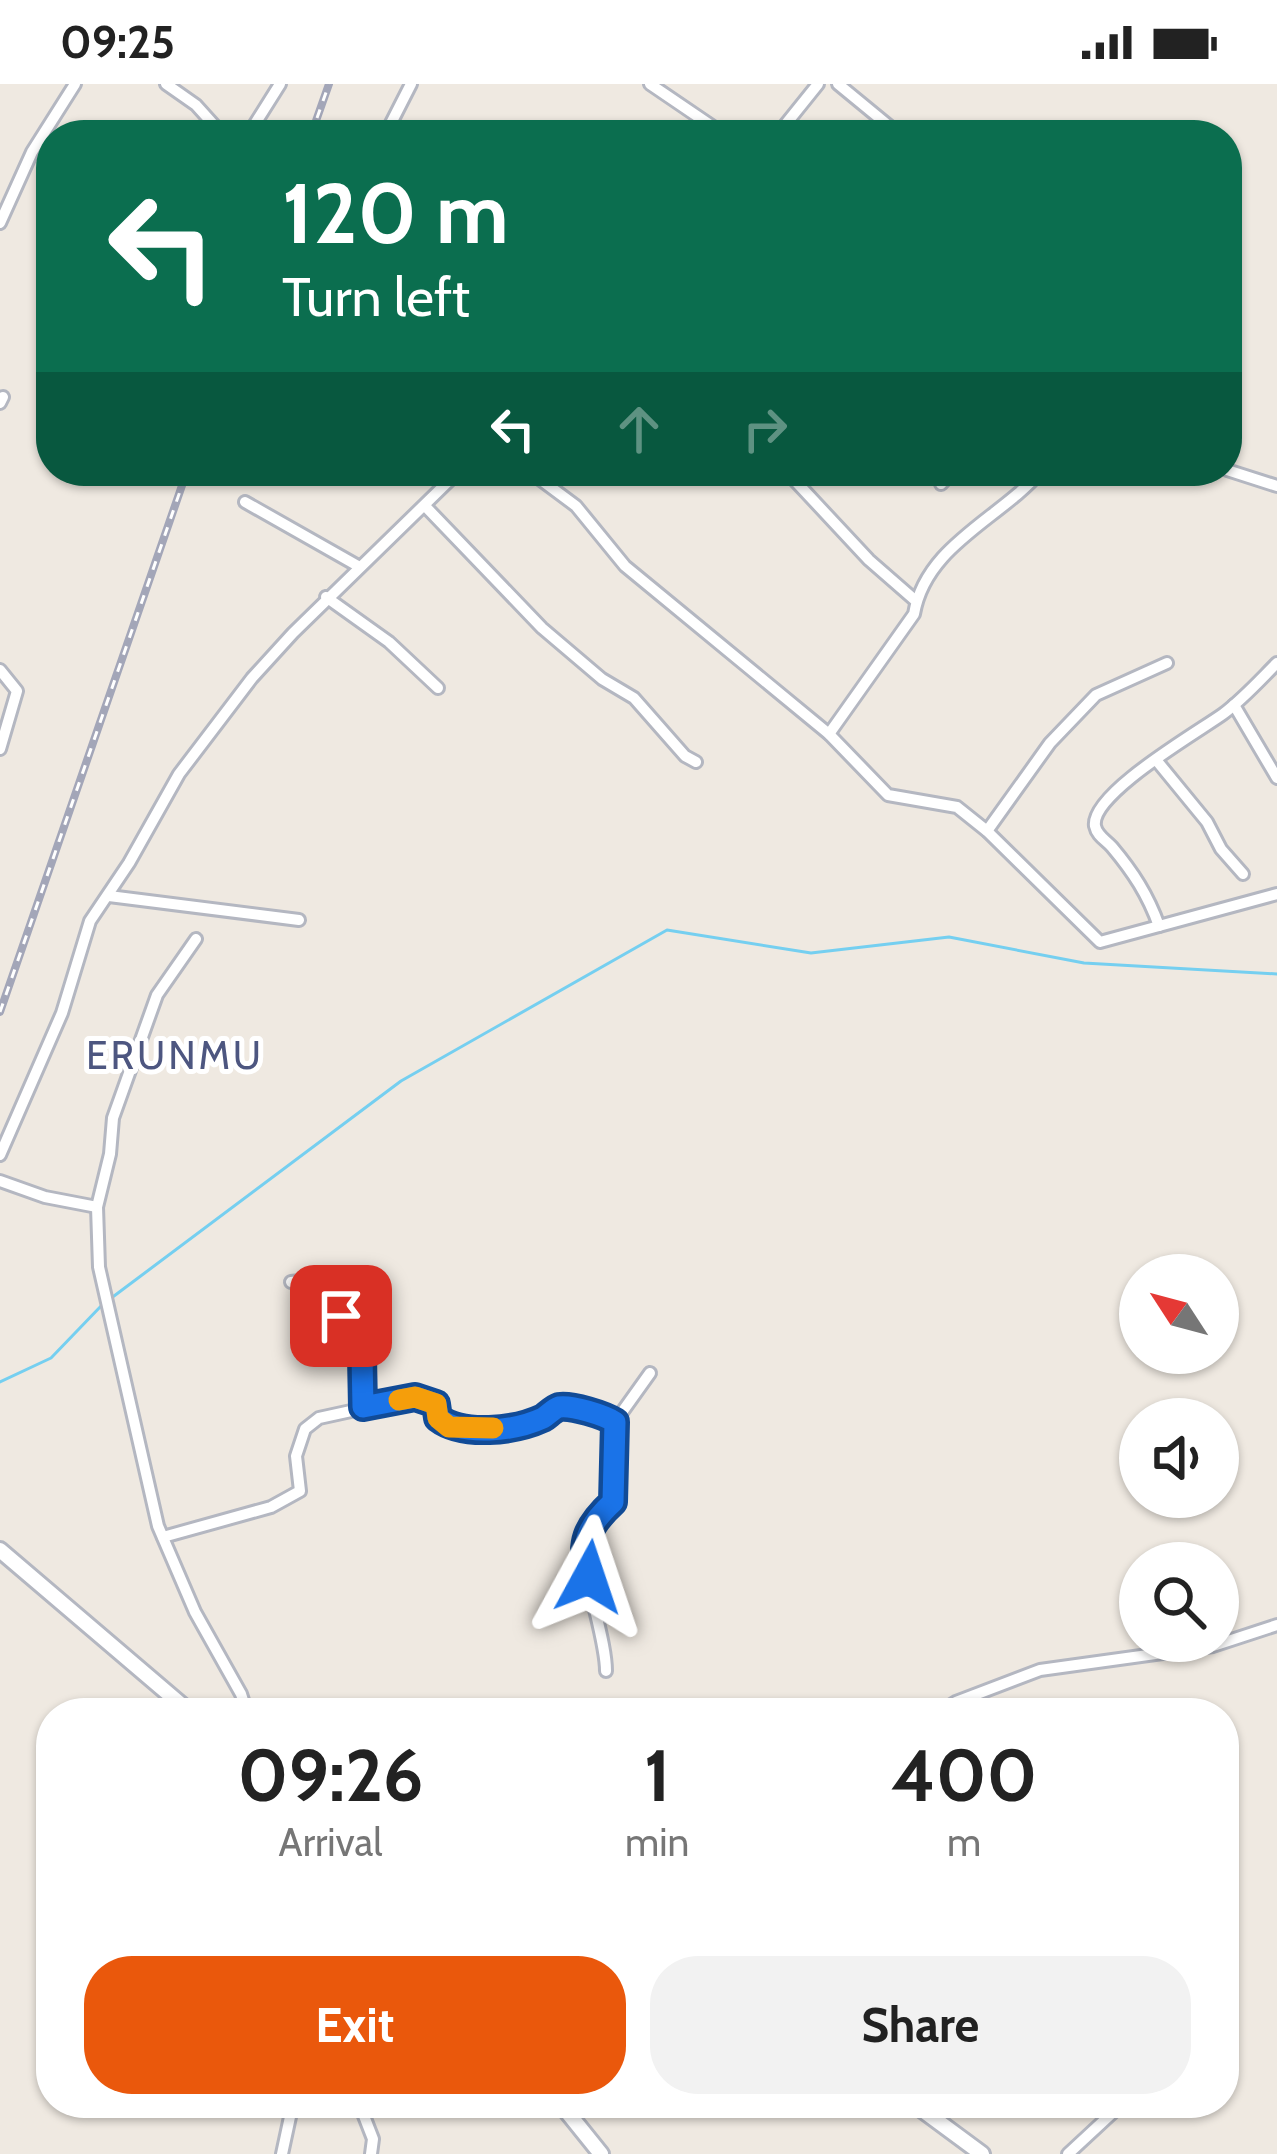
<!DOCTYPE html>
<html lang="en">
<head>
<meta charset="utf-8">
<style>
  :root { --surface:#fff; --page:#f2f2f2; --text:#222; --muted:#767676; --accent:#ea580c }
  body { margin:0; font-family:Cabin,sans-serif; background:var(--page); color:var(--text); height:100vh; display:flex; flex-direction:column; font-size:45px; white-space:nowrap }
  * { box-sizing:border-box; margin:0 }
  p { font-size:39px; color:var(--muted) }
  .icon { flex:none; width:66px; height:66px; fill:none; stroke:currentColor; stroke-width:2; stroke-linecap:round; stroke-linejoin:round }
  .map { position:relative; flex:1; overflow:hidden }
  .panel { position:absolute; left:36px; top:1614px; width:1203px; height:420px; display:flex; flex-direction:column; background:var(--surface); border-radius:48px; box-shadow:0 3px 9px #0004 }
  .panel>* { flex:none }
  .banner { position:absolute; left:36px; top:36px; width:1206px; height:366px; border-radius:48px; box-shadow:0 3px 9px #0004; background:#0b6e4f; color:#fff; overflow:hidden }
  .needle { width:78px; rotate:306deg }
  .tools { position:absolute; left:1119px; top:1170px; display:grid; gap:24px }
  .tools a { display:grid; place-items:center; width:120px; height:120px; border-radius:50%; background:var(--surface); box-shadow:0 3px 9px #0004; font-size:60px }
  .pin { position:absolute; display:grid; place-items:center; width:102px; height:102px; color:#fff; margin:-51px; border-radius:24px; box-shadow:0 6px 18px #0006 }
  .me { position:absolute; width:132px; margin:-66px; rotate:5deg; stroke-linejoin:round; filter:drop-shadow(0 0 9px #0008) }
  .turn { display:flex; align-items:center; gap:42px; height:252px; padding:0 48px; font-size:54px }
  .turn .icon { width:156px; height:156px; stroke-width:2.5 }
  .turn b { display:block; font-size:84px; line-height:102px }
  .lanes { display:flex; align-items:center; height:114px; padding:0 48px; background:#0003; justify-content:center; gap:60px; direction:ltr }
  .lanes .off { opacity:.35 }
  .eta { display:flex; justify-content:space-evenly; align-items:center; height:204px; text-align:center }
  .eta b { font-size:72px; font-weight:700; line-height:84px }
  .action { display:flex; gap:24px; margin-top:auto; padding:24px 48px }
  .action a { flex:1; height:138px; border-radius:48px; background:var(--accent); color:#fff; font-size:48px; font-weight:700; line-height:138px; text-align:center }
  .action a+a { background:var(--page); color:var(--text) }
  .status { display:flex; justify-content:space-between; align-items:center; height:84px; padding:0 60px; background:var(--surface); direction:ltr }
  .status svg { height:33px; fill:currentColor }
  .map>svg:first-child { display:block }
</style>
</head>
<body>
<div class="status"><b>09:25</b><svg viewBox="0 0 49 12"><path d="M0 12V9h3v3zM5 12V6h3v6zM10 12V3h3v9zM15 12V0h3v12zM26 1h20v11H26zM47 4h2v5h-2z"/></svg></div>
<div class="map">
<svg width="1277" height="2070" viewBox="0 0 1277 2070">
  <rect width="100%" height="100%" fill="#efe9e1"/>
  <g fill="none" stroke-linecap="round" stroke-linejoin="round">
    <g stroke="#75cff0" stroke-width="3">
      <path d="M110 1215 401 997 667 846 811 869 949 853 1084 879 1277 890"/>
      <path d="M0 1298 51 1274 102 1221"/>
    </g>
    <g stroke="#b4b7c1" stroke-width="16">
      <g id="minor">
        <path d="M166 0 196 21 223 51"/>
        <path d="M650 0 725 51"/>
        <path d="M838 0 900 51"/>
        <path d="M248 51 280 0"/>
        <path d="M385 51 411 0"/>
        <path d="M777 51 818 0"/>
        <path d="M0 139 32 68 75 0"/>
        <path d="M0 319 3 313"/>
        <path d="M1227 386 1277 402"/>
        <path d="M529 387 576 422 625 482 829 650 888 711 957 723 987 747 1100 858 1277 810"/>
        <path d="M786 387 869 476 916 517"/>
        <path d="M941 400 953 387"/>
        <path d="M245 418 358 482"/>
        <path d="M425 422 542 544 602 595 634 614 685 672 696 678"/>
        <path d="M326 513 389 558 438 604"/>
        <path d="M0 586 17 607 0 665"/>
        <path d="M1234 621 1277 694"/>
        <path d="M829 650 914 530C926 461 1000 435 1041 387"/>
        <path d="M1157 677 1207 738 1221 765 1243 790"/>
        <path d="M987 747 1050 659 1096 611 1167 579"/>
        <path d="M109 812 299 836"/>
        <path d="M1159 842C1148 811 1133 788 1112 763 1106 756 1097 752 1095 742 1090 710 1198 648 1223 630 1243 615 1260 596 1277 579"/>
        <path d="M196 855 157 911 113 1034 110 1070 97 1123 99 1183 158 1442 195 1528 241 1610 247 1629"/>
        <path d="M0 1071 62 929 90 837 129 779 179 690 252 594 293 549 459 387"/>
        <path d="M0 1097 45 1113 97 1123"/>
        <path d="M291 1198 308 1196 322 1211 320 1236 351 1232 362 1273 363 1323"/>
        <path d="M615 1338 650 1289"/>
        <path d="M163 1453 271 1423 300 1407 296 1372 305 1345 319 1334 415 1313 436 1320 438 1334C468 1358 529 1344 559 1323L599 1328 615 1338 613 1418C604 1426 592 1435 588 1447 575 1477 606 1548 606 1587"/>
        <path d="M939 1629 956 1618 1040 1586 1213 1562 1277 1541"/>
        <path d="M359 2019 373 2055 371 2070"/>
        <path d="M282 2070 293 2019"/>
        <path d="M1068 2070 1123 2019"/>
      </g>
    </g>
    <g stroke="#b4b7c1" stroke-width="20">
      <g id="tertiary">
        <path d="M0 1466 191 1629"/>
        <path d="M560 2019 601 2070"/>
        <path d="M913 2019 982 2070"/>
      </g>
    </g>
    <use href="#minor" stroke="#fff" stroke-width="10"/>
    <use href="#tertiary" stroke="#fff" stroke-width="14"/>
    <g stroke="#a3a6b8" stroke-width="8">
      <g id="rail">
        <path d="M311 51 329 0"/>
        <path d="M0 928 187 387"/>
      </g>
    </g>
    <use href="#rail" stroke="#fff" stroke-width="3" stroke-dasharray="9" stroke-linecap="butt"/>
  </g>
  <g fill="none" stroke-linecap="round" stroke-linejoin="round">
    <g stroke="#114b97" stroke-width="30">
      <path id="route" d="M341 1232H351L362 1273 363 1323 415 1313 436 1320 438 1334C463 1353 515 1347 543 1334 548 1331 553 1325 559 1323 572 1321 604 1331 615 1338L613 1418C587 1442 579 1460 589 1493"/>
    </g>
    <use href="#route" stroke="#1a73e8" stroke-width="21"/>
    <path stroke="#f59e0b" stroke-width="21" d="M399 1316 415 1313 436 1320 438 1334 449 1343 493 1344"/>
  </g>
  <g text-anchor="middle" stroke-width="10" stroke-linejoin="round" paint-order="stroke">
    <g font-size="39" letter-spacing="3" fill="#4d5680" stroke="#fff">
      <text x="175" y="985">ERUNMU</text>
    </g>
  </g>
</svg>
<div class="tools">
<a><svg class="needle" viewBox="-14 -14 28 28"><path d="M0-13l5 13h-10z" fill="#e53935"/><path d="M0 13l5-13h-10z" fill="#767676"/></svg></a>
<a><svg class="icon" aria-label="sound" viewBox="0 0 24 24"><path d="M4 9h4l5-4v14l-5-4H4zM17 9q2 3 0 6"/></svg></a>
<a><svg class="icon" aria-label="search" viewBox="0 0 24 24"><circle cx="10" cy="10" r="6"/><path d="M15 15l6 6"/></svg></a>
</div>
<div class="pin" style="left:341px;top:1232px;background:#d93025"><svg class="icon" aria-label="arrive" viewBox="0 0 24 24"><path d="M6 21V4h12l-3 4 3 4H6"/></svg></div>
<svg class="me" style="left:589px;top:1493px" viewBox="-20 -20 40 40"><path d="M0-17L14 15 0 8-14 15z" fill="#1a73e8" stroke="#fff" stroke-width="4"/></svg>
<div class="banner">
<div class="turn"><svg class="icon" aria-label="left" viewBox="0 0 24 24"><path d="M17 20v-9H6M10 6l-5 5 5 5"/></svg><div><b>120 m</b>Turn left</div></div>
<div class="lanes"><svg class="icon" aria-label="left" viewBox="0 0 24 24"><path d="M17 20v-9H6M10 6l-5 5 5 5"/></svg><svg class="icon off" aria-label="ahead" viewBox="0 0 24 24"><path d="M12 20V5M6 11l6-6 6 6"/></svg><svg class="icon off" aria-label="right" viewBox="0 0 24 24"><path d="M7 20v-9h11M14 6l5 5-5 5"/></svg></div>
</div>
<section class="panel">
<div class="eta">
<div><b>09:26</b><p>Arrival</p></div>
<div><b>1</b><p>min</p></div>
<div><b>400</b><p>m</p></div>
</div>
<div class="action"><a>Exit</a><a>Share</a></div>
</section>
</div>
</body>
</html>
